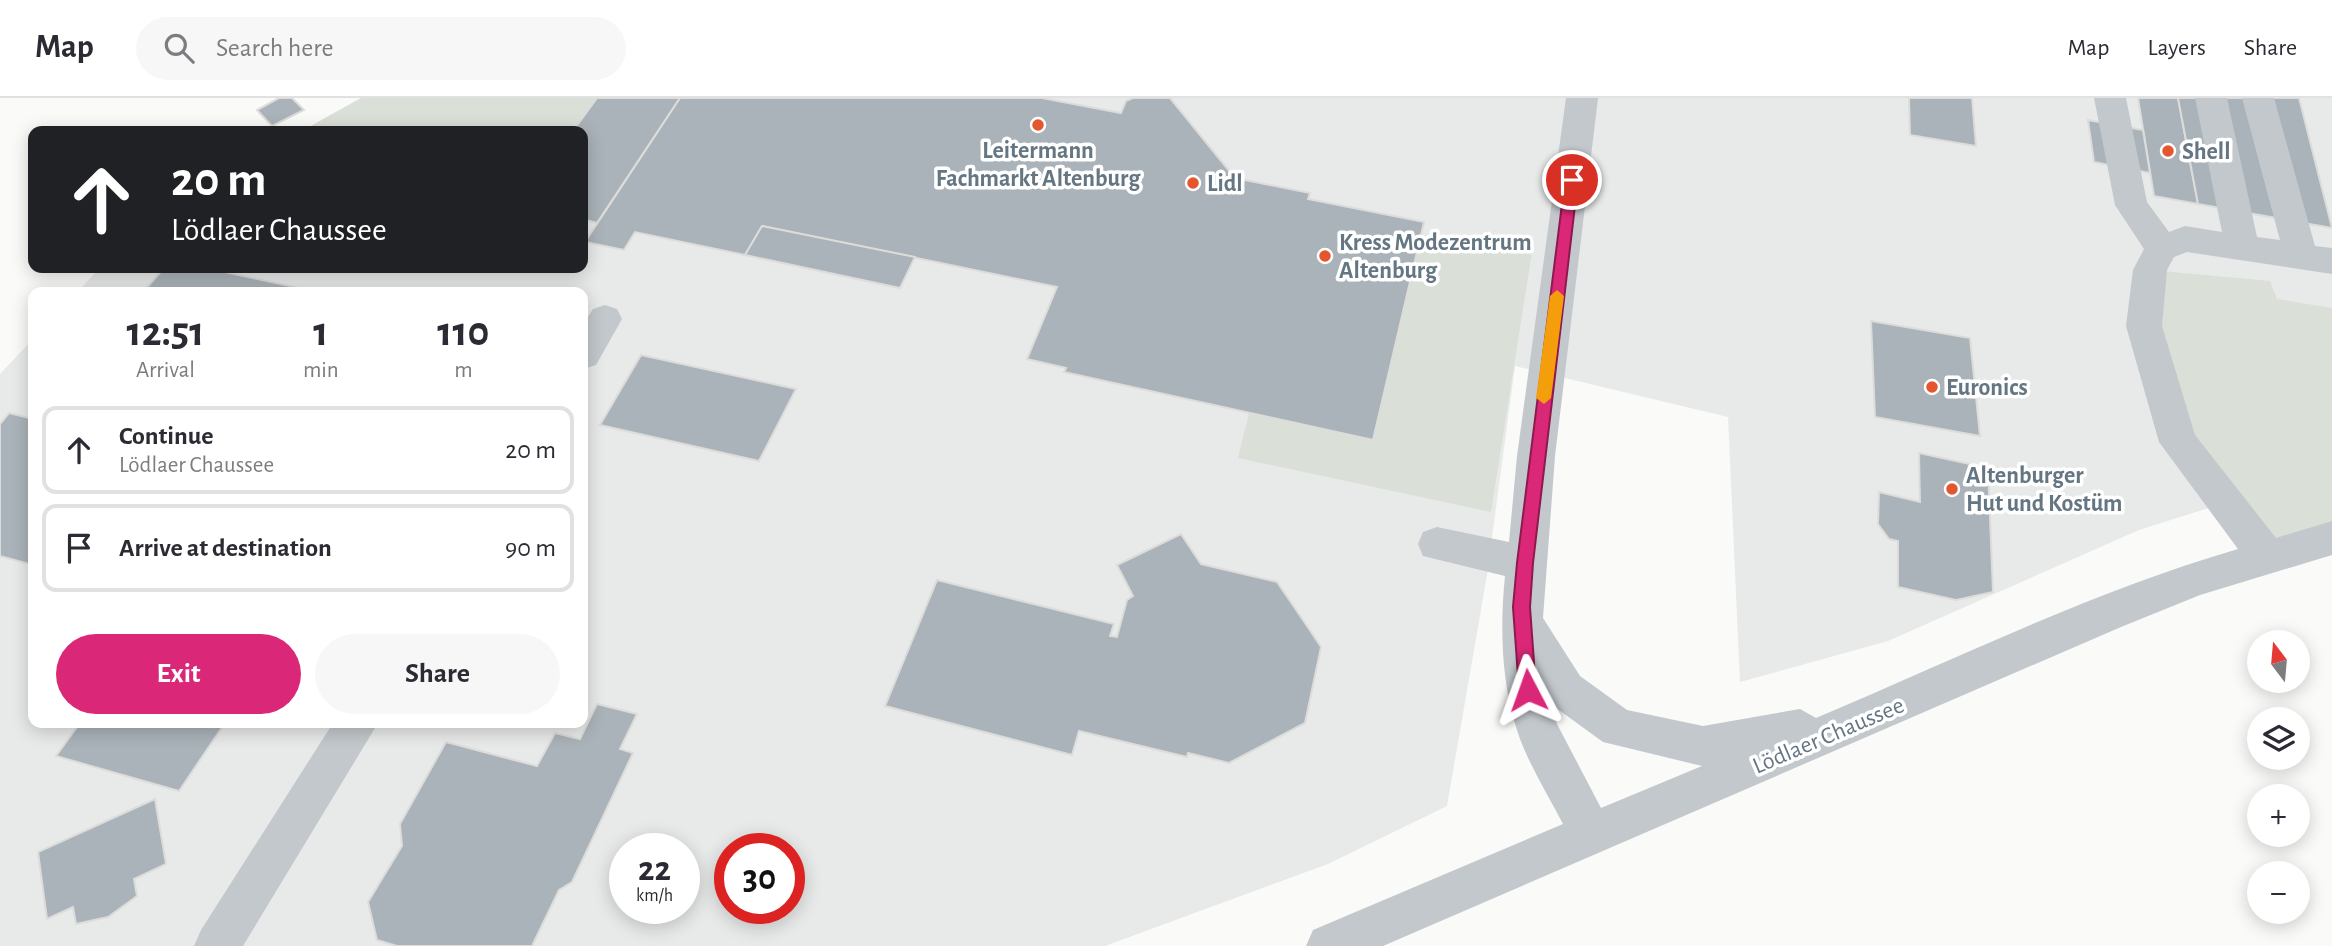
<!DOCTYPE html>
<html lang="en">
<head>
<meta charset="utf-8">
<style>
  :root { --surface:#fff; --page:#f7f7f7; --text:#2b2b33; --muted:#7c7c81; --line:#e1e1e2; --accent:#db2777 }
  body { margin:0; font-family:"Alegreya Sans",sans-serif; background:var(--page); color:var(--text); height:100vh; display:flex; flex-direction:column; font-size:26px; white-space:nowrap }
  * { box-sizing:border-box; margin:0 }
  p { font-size:23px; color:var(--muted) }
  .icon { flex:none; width:38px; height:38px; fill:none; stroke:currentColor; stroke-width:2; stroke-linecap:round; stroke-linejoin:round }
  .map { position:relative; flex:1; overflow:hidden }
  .side { position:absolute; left:28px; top:189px; width:560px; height:441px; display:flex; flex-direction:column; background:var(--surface); border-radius:14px; box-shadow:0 4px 18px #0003 }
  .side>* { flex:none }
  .banner { position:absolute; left:28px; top:28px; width:560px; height:147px; border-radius:14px; box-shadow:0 4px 18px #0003; background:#202124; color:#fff; overflow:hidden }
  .needle { width:46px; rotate:344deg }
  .tools { position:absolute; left:2247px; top:532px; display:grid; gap:14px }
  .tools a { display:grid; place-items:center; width:63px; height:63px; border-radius:50%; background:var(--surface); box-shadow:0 4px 18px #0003; font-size:35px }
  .speed { position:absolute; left:609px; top:735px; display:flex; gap:14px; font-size:35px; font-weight:700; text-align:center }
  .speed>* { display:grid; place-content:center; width:91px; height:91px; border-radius:50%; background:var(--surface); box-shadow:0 4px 18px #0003; line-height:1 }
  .speed small { font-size:18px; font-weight:400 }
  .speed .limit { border:10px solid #d22; background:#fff; color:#111 }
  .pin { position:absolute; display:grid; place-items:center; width:60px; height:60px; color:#fff; margin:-30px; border:4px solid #fff; border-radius:50%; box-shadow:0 2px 7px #0007 }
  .me { position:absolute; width:77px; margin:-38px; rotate:356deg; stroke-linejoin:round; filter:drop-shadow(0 0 5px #0008) }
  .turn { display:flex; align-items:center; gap:24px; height:147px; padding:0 28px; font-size:32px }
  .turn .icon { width:91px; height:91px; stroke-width:2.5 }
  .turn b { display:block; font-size:49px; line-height:60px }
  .eta { display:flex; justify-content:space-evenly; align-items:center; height:119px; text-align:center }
  .eta b { font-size:42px; font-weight:700; line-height:49px }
  .action { display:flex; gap:14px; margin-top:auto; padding:14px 28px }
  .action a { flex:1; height:80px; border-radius:42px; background:var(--accent); color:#fff; font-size:28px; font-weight:700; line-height:80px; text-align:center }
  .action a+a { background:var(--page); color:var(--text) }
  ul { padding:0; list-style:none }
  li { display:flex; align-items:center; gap:21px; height:88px; margin:0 14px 10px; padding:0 14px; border:4px solid var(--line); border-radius:14px }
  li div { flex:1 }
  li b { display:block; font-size:26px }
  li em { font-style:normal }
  header { display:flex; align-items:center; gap:42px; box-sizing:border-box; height:98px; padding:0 35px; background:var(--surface); border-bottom:2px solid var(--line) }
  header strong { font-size:33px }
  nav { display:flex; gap:38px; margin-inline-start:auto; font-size:24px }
  .search { width:490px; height:63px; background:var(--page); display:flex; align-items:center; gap:18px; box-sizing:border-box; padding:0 24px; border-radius:38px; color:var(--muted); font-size:26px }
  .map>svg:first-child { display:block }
</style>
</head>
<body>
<header>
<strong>Map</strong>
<div class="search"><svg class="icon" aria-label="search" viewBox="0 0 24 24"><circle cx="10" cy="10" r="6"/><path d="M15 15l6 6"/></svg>Search here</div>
<nav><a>Map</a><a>Layers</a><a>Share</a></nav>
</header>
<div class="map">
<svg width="2332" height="848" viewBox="0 0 2332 848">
  <rect width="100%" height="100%" fill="#fafaf8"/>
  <path fill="#e8e9e9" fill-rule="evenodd" d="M361 0H2332V371L2139 432 1888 543 1740 584 1728 319 1515 268 1487 477 1447 708 1328 766 1105 848H0V276L33 241V625H583V194H77L100 170H583V33H302ZM625 751H684V810H625ZM730 751H789V810H730Z"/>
  <g fill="#dadfd7">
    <path d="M361 0H597L573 33H302Z"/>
    <path d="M1504 136 1534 141 1491 414 1238 360 1249 315 1373 342 1420 140 1497 155Z"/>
    <path d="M2150 172 2270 183 2277 201 2332 210V440L2268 459 2178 344Z"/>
  </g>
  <g fill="#aab3b9" stroke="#dcdcda" stroke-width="2">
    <path d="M279 0H292L304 12 272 28 257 12Z"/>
    <path d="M597 0H680L597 125 583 121V33H573Z"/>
    <path d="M680 0H1042L1121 15 1126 3 1133 0H1170L1235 80 1310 95 1308 101 1424 124 1373 342 1064 274 1066 270 1027 261 1057 189 762 128 745 157 635 134 624 152 585 144Z"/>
    <path d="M1909 0H1972L1976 48 1910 37Z"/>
    <path d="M2138 0H2178L2198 106 2154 98Z"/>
    <path d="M2178 0H2299L2332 130 2198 106Z"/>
    <path d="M2088 22 2143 32 2150 75 2094 64Z"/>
    <path d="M762 128 915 159 900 190 745 157Z"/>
    <path d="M164 170H206L318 194H143Z"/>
    <path d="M1871 223 1970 240 1980 338 1875 319Z"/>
    <path d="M641 257 796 291 759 363 600 327Z"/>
    <path d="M9 315 33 321V467L0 458V326Z"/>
    <path d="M1919 355 1988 370 1993 494 1956 502 1898 489V443L1889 441 1878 426 1879 394 1920 404Z"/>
    <path d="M1181 436 1201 466 1277 484 1309 531 1321 549 1305 625 1229 665 1188 655 1187 659 1079 633 1072 657 885 608 937 482 1114 526 1110 538 1117 539 1127 502 1133 498 1117 467Z"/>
    <path d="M597 606 637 616 620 651 633 655 572 784 559 792 532 848H397L377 842 368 804 402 748 400 726 446 644 537 668 555 635 580 641Z"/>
    <path d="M80 625H225L179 693 56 658Z"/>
    <path d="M155 701 166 766 134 781 137 798 108 819 76 826 73 809 47 821 38 754Z"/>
  </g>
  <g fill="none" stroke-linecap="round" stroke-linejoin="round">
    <g fill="#c3c8cc" fill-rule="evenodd">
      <path d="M1566 0H1598L1555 358 1543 520 1580 578 1627 612 1703 628 1800 611 1816 620C1955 561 2094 493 2238 451L2159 344 2126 228 2133 172 2144 151 2115 107 2094 0H2126L2147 104 2169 134 2185 128 2222 134 2195 0H2227L2257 139 2280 142 2242 0H2274L2315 148 2332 150V176L2187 154 2174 159 2167 172 2162 228 2195 337 2276 440 2332 423V457L2200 497 2121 529 1383 848H1306L1313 832 1563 726C1547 695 1526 662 1516 629 1501 582 1500 526 1505 478L1423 458 1418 446 1423 434 1437 429 1509 444 1517 358ZM1552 607 1603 644 1702 668 1601 710 1557 626Z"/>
      <path d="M605 207 617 211 622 221 596 267 583 271V227L593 211Z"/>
      <path d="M333 625H378L243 848H194L201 832Z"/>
    </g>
  </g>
  <path fill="#db2777" stroke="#8e194d" stroke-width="2" d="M1572 77 1578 82 1533 465 1530 509 1536 592 1528 600 1519 592 1513 509 1517 465 1565 82Z"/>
  <path fill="#f59e0b" d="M1557 192 1564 198 1551 300 1544 306 1536 300 1550 198Z"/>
  <g fill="#e4572e" stroke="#fff" stroke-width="2.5">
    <circle cx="1038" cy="27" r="7"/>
    <circle cx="2168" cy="53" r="7"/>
    <circle cx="1193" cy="85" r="7"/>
    <circle cx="1325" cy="158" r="7"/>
    <circle cx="1932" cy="289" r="7"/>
    <circle cx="1952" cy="391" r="7"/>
  </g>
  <g text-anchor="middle" stroke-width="7" stroke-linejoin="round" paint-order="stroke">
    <g font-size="24" font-weight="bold" fill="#657683" stroke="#fff" text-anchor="start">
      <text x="1038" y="60" text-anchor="middle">Leitermann<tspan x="1038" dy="28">Fachmarkt Altenburg</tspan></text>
      <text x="2182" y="61">Shell</text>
      <text x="1207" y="93">Lidl</text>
      <text x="1339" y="152">Kress Modezentrum<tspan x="1339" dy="28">Altenburg</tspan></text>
      <text x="1946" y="297">Euronics</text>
      <text x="1966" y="385">Altenburger<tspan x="1966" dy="28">Hut und Kostüm</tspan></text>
    </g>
    <g font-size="24" fill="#657683" stroke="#fff">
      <text transform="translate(1828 637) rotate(-23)" y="8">Lödlaer Chaussee</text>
    </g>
  </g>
</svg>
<div class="tools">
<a><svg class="needle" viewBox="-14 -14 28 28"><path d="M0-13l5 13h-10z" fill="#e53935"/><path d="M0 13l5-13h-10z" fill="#7c7c81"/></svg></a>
<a><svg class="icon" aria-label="layers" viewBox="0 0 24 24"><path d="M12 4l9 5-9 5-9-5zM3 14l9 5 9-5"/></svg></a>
<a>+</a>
<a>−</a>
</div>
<div class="speed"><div>22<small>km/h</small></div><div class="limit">30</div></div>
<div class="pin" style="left:1572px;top:82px;background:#d93025"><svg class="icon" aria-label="arrive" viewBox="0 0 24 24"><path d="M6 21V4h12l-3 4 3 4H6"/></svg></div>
<svg class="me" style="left:1528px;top:592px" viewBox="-20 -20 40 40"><path d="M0-17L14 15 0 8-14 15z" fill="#db2777" stroke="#fff" stroke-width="4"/></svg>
<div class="banner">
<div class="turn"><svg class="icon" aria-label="ahead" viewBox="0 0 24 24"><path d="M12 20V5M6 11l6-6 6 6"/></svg><div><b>20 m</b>Lödlaer Chaussee</div></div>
</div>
<section class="side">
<div class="eta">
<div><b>12:51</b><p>Arrival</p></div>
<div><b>1</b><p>min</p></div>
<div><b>110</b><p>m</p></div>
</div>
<ul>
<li><svg class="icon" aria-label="ahead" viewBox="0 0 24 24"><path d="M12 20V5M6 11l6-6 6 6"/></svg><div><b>Continue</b><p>Lödlaer Chaussee</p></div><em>20 m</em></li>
<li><svg class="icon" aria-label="arrive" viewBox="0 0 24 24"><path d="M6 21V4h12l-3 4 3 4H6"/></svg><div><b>Arrive at destination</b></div><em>90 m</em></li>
</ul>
<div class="action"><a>Exit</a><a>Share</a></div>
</section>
</div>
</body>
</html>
